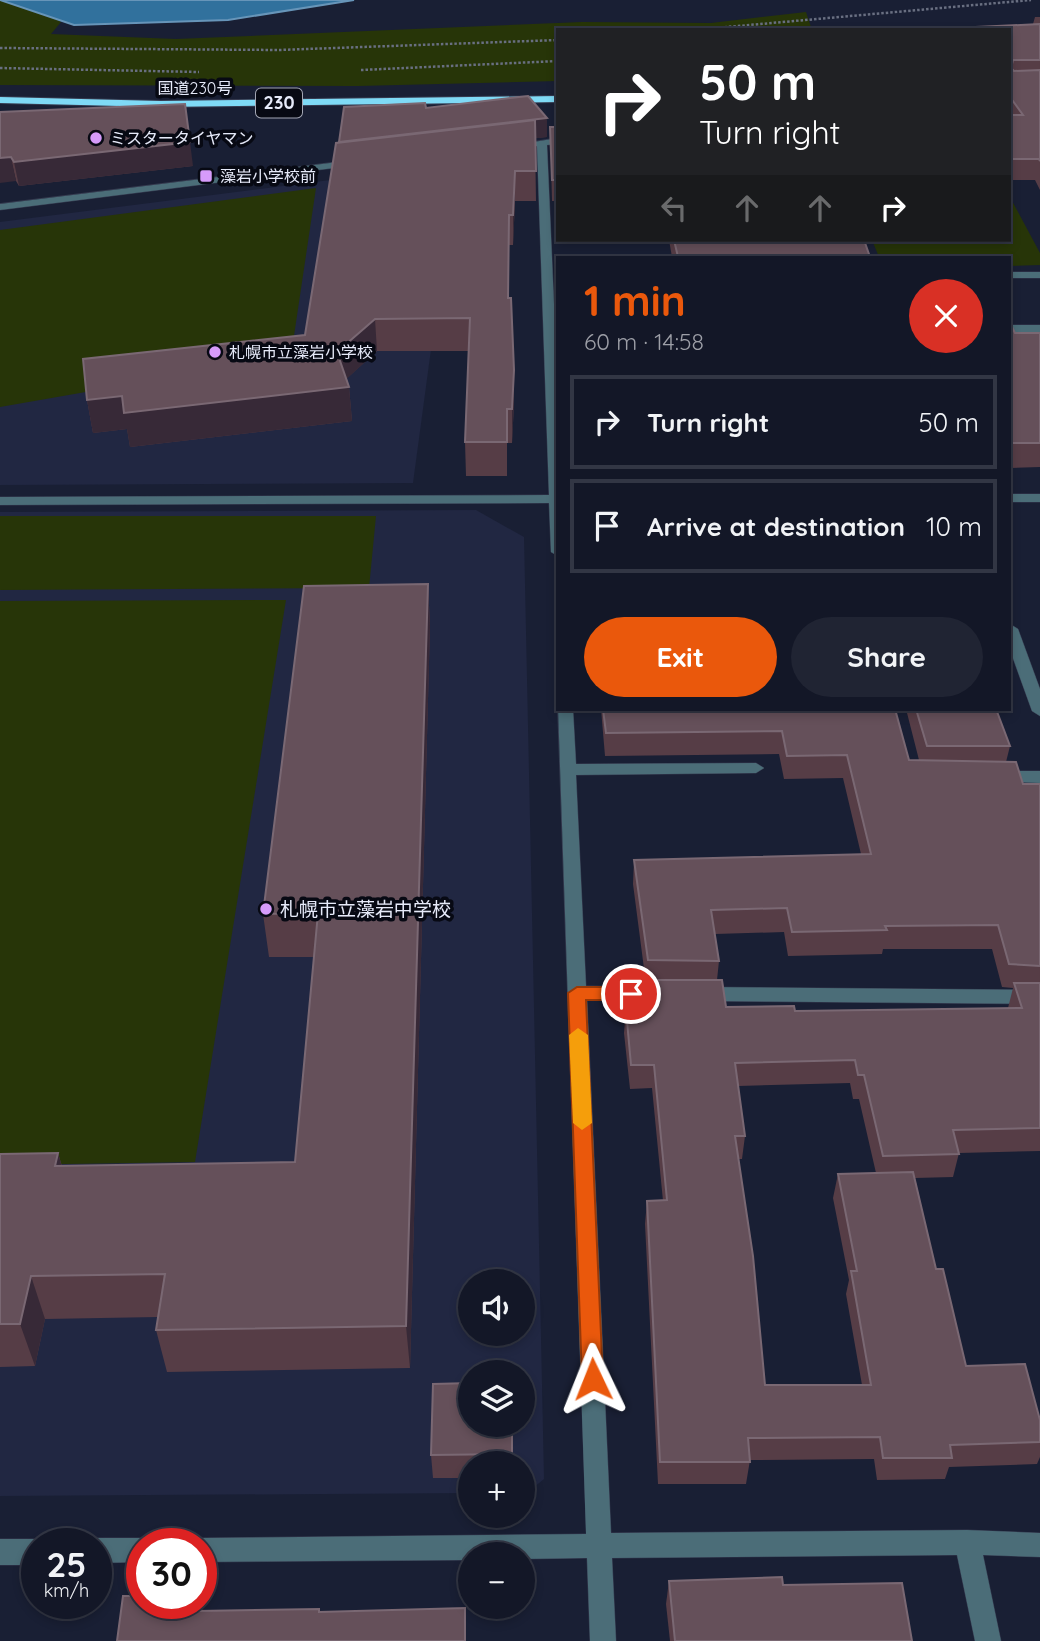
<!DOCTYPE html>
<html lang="en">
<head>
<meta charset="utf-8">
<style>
  :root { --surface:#131727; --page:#202433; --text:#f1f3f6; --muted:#9d9fa7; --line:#323644; --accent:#ea580c }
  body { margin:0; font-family:Quicksand,"Noto Sans JP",sans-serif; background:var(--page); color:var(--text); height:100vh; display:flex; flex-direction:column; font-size:26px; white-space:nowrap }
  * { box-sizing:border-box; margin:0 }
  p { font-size:23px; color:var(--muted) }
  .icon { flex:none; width:38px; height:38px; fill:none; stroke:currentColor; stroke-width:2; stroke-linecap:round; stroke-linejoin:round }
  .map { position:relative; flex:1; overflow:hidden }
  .side { position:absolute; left:556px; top:256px; width:455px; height:455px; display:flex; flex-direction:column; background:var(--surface); border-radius:0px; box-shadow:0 4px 10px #0003,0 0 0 2px var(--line) }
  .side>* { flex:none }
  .banner { position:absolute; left:556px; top:28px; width:455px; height:214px; border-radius:0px; box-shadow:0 4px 10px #0003,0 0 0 2px var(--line); background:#202124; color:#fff; overflow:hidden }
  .fabs { position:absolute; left:458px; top:1269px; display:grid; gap:14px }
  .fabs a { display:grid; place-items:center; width:77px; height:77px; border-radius:50%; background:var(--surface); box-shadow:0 4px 10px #0003,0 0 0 2px var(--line); font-size:35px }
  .speed { position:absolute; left:21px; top:1528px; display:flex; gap:14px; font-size:35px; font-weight:700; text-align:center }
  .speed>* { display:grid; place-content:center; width:91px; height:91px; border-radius:50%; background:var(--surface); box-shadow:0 4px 10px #0003,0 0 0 2px var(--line); line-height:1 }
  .speed small { font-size:18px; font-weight:400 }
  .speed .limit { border:10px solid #d22; background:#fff; color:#111 }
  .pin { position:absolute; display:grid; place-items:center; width:60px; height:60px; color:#fff; margin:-30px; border:4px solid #fff; border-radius:50%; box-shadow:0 2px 7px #0007 }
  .me { position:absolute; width:77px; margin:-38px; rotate:358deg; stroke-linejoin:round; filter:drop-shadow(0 0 5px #0008) }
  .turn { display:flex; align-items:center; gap:24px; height:147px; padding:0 28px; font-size:32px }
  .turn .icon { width:91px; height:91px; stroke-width:2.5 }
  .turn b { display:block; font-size:49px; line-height:60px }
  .lanes { display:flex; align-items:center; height:66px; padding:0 28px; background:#0003; justify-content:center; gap:35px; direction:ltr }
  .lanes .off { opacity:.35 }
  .round { display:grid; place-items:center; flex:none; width:74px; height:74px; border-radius:37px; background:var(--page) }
  .overview { display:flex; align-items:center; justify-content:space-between; height:119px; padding:0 28px }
  h1 { font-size:42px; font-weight:800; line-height:52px; color:var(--accent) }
  .button { display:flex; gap:14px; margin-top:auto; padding:14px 28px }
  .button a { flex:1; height:80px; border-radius:42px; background:var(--accent); color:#fff; font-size:28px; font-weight:800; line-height:80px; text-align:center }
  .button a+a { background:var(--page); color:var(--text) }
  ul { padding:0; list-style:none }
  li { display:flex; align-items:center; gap:21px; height:94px; margin:0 14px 10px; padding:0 14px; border:4px solid var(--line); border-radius:0px }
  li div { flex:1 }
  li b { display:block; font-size:26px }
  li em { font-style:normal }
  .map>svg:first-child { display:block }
</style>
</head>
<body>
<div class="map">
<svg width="1040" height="1641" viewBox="0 0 1040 1641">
  <rect width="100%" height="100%" fill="#191f34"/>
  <g fill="#212742" fill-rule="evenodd">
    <path d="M456 164 413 483 0 485V222Z"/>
    <path d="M476 510 524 537 544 1479 528 1492H523V1463H471V1493L0 1496V512ZM471 1281H523V1334H471ZM471 1372H523V1424H471Z"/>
  </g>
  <g fill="#273508">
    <path d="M0 0 29 2 61 22 51 34 176 39 582 22 711 23 806 12 812 30H558V81L358 86 0 85Z"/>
    <path d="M316 188 291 356 0 407V230Z"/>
    <path d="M1011 199 1040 253V265L1010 266V257H879L872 240H1010Z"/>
    <path d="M0 516H376L369 588 0 590Z"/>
    <path d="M286 600 195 1162 0 1165V601Z"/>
  </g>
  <path fill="#31719d" stroke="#6795b9" stroke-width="2" d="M0 0H354L228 20 74 25Z"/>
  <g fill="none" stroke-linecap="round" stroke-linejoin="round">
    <g stroke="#363b50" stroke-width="1">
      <g id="minor">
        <path d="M558 138V144L547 145 558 395V556L551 552 549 503 0 505V497L549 495 537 146 514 149 509 146Z"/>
        <path d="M354 160 359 163 358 165 0 210V204Z"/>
        <rect x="1010" y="272" width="30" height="6"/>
        <rect x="1010" y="325" width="30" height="8"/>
        <rect x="1010" y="494" width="30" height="8"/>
        <path d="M1010 624 1018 629 1040 689V716L1032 711 1010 650Z"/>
        <path d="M558 707 573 709 576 764 756 763 764 768 756 773 576 775 586 986 671 987 678 989 681 994 678 999 671 1001 587 1000 611 1533 967 1530 1040 1533V1557L983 1555 1001 1641H975L957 1555 612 1558 616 1641H590L587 1558 523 1559V1554H471V1560L201 1562V1544H191L201 1538 586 1534Z"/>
        <path d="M998 771H1040V783L992 781 989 777 992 773Z"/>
        <path d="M703 987 1040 990V1004L703 1001 696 999 693 994 696 989Z"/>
        <path d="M96 1538H142L152 1544H142V1562L96 1563V1544H86Z"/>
        <path d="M0 1539H37L46 1544H37V1565H0Z"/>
      </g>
    </g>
    <g stroke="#363b50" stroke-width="2">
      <path id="highway" d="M558 96V102L161 107 0 103V97L161 101Z"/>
    </g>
    <g stroke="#696f81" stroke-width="2.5" stroke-dasharray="2.5 2" stroke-linecap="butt">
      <path d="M693 30 1031 0"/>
      <path d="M0 48 279 50 558 40"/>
      <path d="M0 68 199 72"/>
      <path d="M361 70 558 61"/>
    </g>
    <use href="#minor" fill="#4b6d78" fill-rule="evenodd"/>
    <use href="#highway" fill="#7fdaf6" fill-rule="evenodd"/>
  </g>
  <g fill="#563d46" fill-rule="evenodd">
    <path d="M1035 17H1040V190L1035 180H1010V30H956V28L1033 24Z"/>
    <path d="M426 108 547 137 535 138 536 201H515L513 245H509V298L514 403 512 443H507V476H466L465 442 469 351H377L346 379 349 387 352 421 130 447 127 429 93 433 87 400 305 335 339 143Z"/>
    <path d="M0 112 193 166 19 186 16 181Z"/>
    <path d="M550 127H558V201H552Z"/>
    <path d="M669 240H864L870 257H672Z"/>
    <path d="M1010 323 1015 333H1040V467L1010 468Z"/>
    <path d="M428 584 430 626 410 1368 167 1372 156 1330 158 1317 45 1319 35 1366 0 1367V1154L58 1153 62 1166 295 1162 314 957H269L263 914Z"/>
    <path d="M601 709H895L909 760H919L906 709H996L1010 746 1006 762 1023 784H1040V1151L959 1153 953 1177 915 1178 936 1269 966 1366 1040 1420V1457L1037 1464 949 1467 945 1479 877 1480 874 1459 750 1460 746 1484H658L645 1224 647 1201H663L652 1088 630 1089 624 1033 626 1010 649 1009 648 1003 650 984H646L633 884 634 860 861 854 843 778 784 779 779 754 605 756ZM784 932 788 956 882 954 883 949H992L1002 987 1013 988 1008 1008 795 1011 726 1007 717 980 719 961 715 934ZM850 1083 853 1099H859L876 1173 838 1174 833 1198 849 1280 846 1294 862 1385H765L738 1159H742L745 1136 738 1086Z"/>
    <path d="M513 1424V1463H471V1478H433L431 1455Z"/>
    <path d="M669 1581 783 1585 912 1641H670L666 1604Z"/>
  </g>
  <g fill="#372937">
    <path d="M547 118V137L340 161 339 142Z"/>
    <path d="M190 142 193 166 19 186 14 162Z"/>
    <path d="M11 157 16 181 0 183V158Z"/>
    <path d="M515 171V201L513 245V215Z"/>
    <path d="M375 319 377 351 340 385 337 352Z"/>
    <path d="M514 370V403L512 443V409Z"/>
    <path d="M349 387 352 421 130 447 127 429 93 433 87 400 122 396Z"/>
    <path d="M428 584 430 626 410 1368 406 1326Z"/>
    <path d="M58 1153 70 1196 55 1166Z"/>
    <path d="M31 1276 45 1319 35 1366 20 1324Z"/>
    <path d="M198 1603H201L205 1617 197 1611Z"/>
  </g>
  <g fill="#65505a" stroke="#7a6873" stroke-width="2">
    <path d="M1040 24V60H1013L1011 68 1014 71 1040 70V161L1039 159H1010V115H1023L1010 97V30H958L956 28Z"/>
    <path d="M528 96 547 118 339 142 344 107 425 103 426 108Z"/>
    <path d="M185 104 190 142 14 162 11 157 0 158V112Z"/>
    <path d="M535 120 536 171H515L513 215H509L508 298H511L514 370 512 409H507V442H465L470 318 375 319 337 352 349 387 124 413 122 396 87 400 83 359 305 335 336 143Z"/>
    <path d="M550 127H558V180H552Z"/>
    <path d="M674 240H864L870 257H678Z"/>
    <path d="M1010 323 1015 333H1040V443H1010Z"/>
    <path d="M428 584 406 1326 156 1330 165 1274 31 1276 20 1324H0V1154L58 1153 55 1166 295 1162 318 913 263 914 304 586Z"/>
    <path d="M603 709H895L909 760 1016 762 1023 784H1040V966L1009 964 998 925 885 926 887 930 792 932 787 908 711 910 719 961 648 960 634 860 871 854 847 755 787 756 782 731 606 733Z"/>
    <path d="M916 709H996L1010 746H927Z"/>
    <path d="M650 980H722L726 1007 794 1006 795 1011 1022 1008 1014 983H1040V1128L953 1130 959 1154 883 1156 864 1075H858L855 1060 735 1063 745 1136H735L753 1256 765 1385H871L851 1271H857L838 1174 913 1172 936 1269H943L966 1366 1025 1364 1040 1420V1442L950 1445 952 1458H883L880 1437 748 1438 750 1462H660L647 1201 667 1200 654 1065H631L626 1010 654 1009Z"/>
    <path d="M471 1383V1424H512V1454L431 1455 433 1384Z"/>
    <path d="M782 1577 783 1585 902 1583 912 1641H675L669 1581Z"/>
    <path d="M123 1596H142V1603H198L197 1611 319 1609V1612L465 1608V1641H117Z"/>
  </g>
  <path fill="#ea580c" stroke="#983908" stroke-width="2" d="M577 987H631L640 994 631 1000H586L603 1379 600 1386 593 1389 585 1386 582 1379 568 993Z"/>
  <path fill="#f59e0b" d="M578 1028 588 1035 592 1123 582 1130 573 1123 569 1035Z"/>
  <g fill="#d69bfa" stroke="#070913" stroke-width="2.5">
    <circle cx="96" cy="138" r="7"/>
    <rect x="199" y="169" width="14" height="14" rx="3.5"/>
    <circle cx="215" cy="352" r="7"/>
    <circle cx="266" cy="909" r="7"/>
  </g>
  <g text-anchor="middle" stroke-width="7" stroke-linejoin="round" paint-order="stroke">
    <g font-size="16" fill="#e6eaf9" stroke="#070913">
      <text x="195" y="94">国道230号</text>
    </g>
    <g font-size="16" fill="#e6eaf9" stroke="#070913" text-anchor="start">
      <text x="110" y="144">ミスタータイヤマン</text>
      <text x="220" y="182">藻岩小学校前</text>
      <text x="229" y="358">札幌市立藻岩小学校</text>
    </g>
    <rect fill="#070913" stroke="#a3a6b4" stroke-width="2" x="256" y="88.5" width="46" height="29" rx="5"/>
    <g font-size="18" font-weight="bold" fill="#e6eaf9">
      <text x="279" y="109">230</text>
    </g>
    <g font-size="19" fill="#e6eaf9" stroke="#070913" text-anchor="start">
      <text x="280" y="916">札幌市立藻岩中学校</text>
    </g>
  </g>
</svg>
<div class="fabs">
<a><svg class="icon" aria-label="sound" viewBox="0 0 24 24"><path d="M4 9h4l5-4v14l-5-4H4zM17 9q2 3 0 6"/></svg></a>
<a><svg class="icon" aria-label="layers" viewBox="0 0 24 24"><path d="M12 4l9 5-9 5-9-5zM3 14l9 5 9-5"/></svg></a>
<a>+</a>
<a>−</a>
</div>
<div class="speed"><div>25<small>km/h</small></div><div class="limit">30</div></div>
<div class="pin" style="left:631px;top:994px;background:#d93025"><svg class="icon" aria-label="arrive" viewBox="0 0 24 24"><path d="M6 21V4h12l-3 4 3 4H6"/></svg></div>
<svg class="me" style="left:593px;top:1379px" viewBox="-20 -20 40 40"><path d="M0-17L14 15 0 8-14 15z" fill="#ea580c" stroke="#fff" stroke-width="4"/></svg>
<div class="banner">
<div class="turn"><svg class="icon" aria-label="right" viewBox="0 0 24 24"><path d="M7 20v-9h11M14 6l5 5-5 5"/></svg><div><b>50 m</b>Turn right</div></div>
<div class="lanes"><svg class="icon off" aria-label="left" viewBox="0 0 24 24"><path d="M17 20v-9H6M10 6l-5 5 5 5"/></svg><svg class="icon off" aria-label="ahead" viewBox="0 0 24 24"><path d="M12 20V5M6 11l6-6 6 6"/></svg><svg class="icon off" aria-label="ahead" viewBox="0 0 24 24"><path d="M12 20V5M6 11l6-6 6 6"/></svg><svg class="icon" aria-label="right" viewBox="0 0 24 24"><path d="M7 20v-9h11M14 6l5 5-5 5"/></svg></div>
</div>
<section class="side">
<div class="overview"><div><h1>1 min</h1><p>60 m · 14:58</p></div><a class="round" style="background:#d93025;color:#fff"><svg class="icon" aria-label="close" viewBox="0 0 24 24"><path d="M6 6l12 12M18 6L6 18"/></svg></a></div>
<ul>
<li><svg class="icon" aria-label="right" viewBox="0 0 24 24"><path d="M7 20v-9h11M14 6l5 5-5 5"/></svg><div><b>Turn right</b></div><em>50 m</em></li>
<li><svg class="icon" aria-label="arrive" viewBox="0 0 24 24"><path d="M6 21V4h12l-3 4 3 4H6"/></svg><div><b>Arrive at destination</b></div><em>10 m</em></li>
</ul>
<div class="button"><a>Exit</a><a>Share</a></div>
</section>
</div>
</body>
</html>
